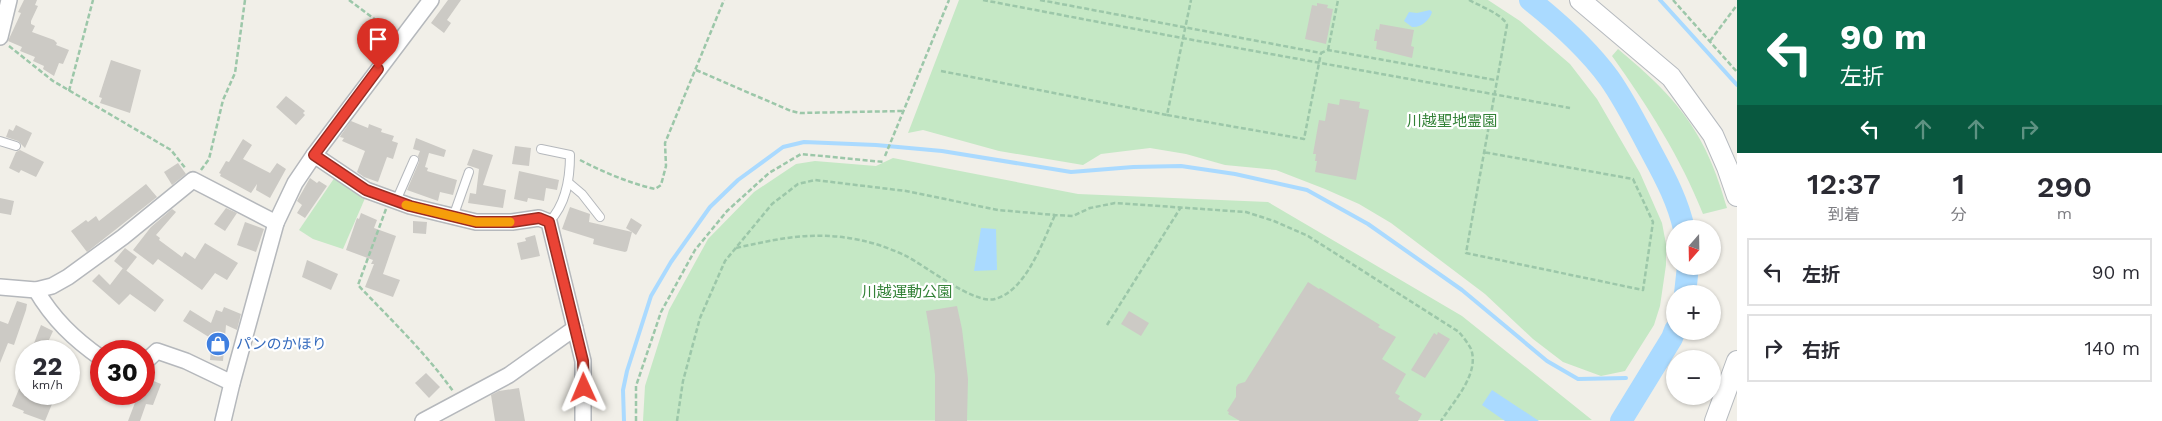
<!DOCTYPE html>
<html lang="ja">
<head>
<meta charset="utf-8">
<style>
  :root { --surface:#fff; --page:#f7f7f7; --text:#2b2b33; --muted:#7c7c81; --line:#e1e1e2 }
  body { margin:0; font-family:"Work Sans","Noto Sans JP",sans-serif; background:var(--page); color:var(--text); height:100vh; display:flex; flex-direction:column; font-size:19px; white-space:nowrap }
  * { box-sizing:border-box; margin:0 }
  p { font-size:16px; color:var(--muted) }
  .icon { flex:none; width:28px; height:28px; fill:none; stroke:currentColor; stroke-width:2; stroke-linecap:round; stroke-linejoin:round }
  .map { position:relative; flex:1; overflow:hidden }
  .details { display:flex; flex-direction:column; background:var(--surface); width:425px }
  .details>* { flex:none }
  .banner { background:#0b6e4f; color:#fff; overflow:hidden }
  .needle { width:32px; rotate:200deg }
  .controls { position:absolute; left:1666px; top:220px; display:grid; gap:10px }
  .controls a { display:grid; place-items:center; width:55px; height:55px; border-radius:50%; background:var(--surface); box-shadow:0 1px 4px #0004; font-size:25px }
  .speed { position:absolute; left:15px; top:340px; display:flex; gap:10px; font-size:25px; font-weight:700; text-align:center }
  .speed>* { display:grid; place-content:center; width:65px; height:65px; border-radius:50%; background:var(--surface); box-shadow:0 1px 4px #0004; line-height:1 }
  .speed small { font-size:12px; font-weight:400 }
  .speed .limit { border:8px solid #d22; background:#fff; color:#111 }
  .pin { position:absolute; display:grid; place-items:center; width:42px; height:42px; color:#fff; margin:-51px -21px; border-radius:50% 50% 50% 0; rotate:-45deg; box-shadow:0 0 5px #0007 }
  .pin .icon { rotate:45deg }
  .me { position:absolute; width:55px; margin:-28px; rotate:359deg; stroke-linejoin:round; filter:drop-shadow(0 0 4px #0008) }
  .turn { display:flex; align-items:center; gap:18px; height:105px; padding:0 20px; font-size:22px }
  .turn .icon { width:65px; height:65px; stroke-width:2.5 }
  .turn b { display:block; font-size:35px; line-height:42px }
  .lanes { display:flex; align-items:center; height:48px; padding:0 20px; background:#0003; justify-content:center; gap:25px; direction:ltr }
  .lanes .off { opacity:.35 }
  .eta { display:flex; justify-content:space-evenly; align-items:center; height:85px; text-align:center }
  .eta b { font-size:30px; font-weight:600; line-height:35px }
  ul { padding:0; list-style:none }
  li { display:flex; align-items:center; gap:15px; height:68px; margin:0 10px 8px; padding:0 10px; border:2px solid var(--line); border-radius:0px }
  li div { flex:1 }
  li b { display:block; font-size:19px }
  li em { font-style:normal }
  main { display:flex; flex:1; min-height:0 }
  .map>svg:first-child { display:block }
</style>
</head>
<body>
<main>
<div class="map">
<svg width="1737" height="421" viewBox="0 0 1737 421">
  <rect width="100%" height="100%" fill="#f1efe8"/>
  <g fill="#c5e8c5">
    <path d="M959 0H1488L1520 21 1570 64 1597 99 1640 173 1662 223 1666 244V265L1660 306 1654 325 1625 371 1601 376 1563 362 1533 339 1485 294 1391 223 1359 204 1325 189 1276 170 1225 165 1186 154 1150 148 1101 154 1083 165 999 151 923 130 908 133Z"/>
    <path d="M1618 49C1678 99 1706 132 1727 208L1703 214C1681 158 1647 105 1612 56Z"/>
    <path d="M893 158 1078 194 1268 202 1462 316 1592 420 643 421 645 386 669 310 708 239 754 192 796 164 815 161 876 166Z"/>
    <path d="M335 177 366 196 343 249 313 239 299 230Z"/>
  </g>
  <g fill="#aadaff">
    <path d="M1430 10 1432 12C1430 20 1421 28 1412 27L1404 21 1409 12 1417 13Z"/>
    <path d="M981 228 996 229 997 270 974 271Z"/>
    <path d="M1492 390 1539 421H1505L1482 405Z"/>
  </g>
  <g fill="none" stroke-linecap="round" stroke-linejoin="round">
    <g stroke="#aadaff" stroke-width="4">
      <path d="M1660 0 1737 85"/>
      <path d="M624 421 623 390 627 371 651 296 671 262 710 207 738 180 783 147 804 142 876 145 942 151 1071 172 1133 167 1181 166 1235 174 1307 190 1368 224 1462 290 1547 361 1578 379 1626 378"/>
    </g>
    <g stroke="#aadaff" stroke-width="22">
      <path d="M1530 0C1559 23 1587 48 1609 78 1626 102 1639 129 1653 155 1666 179 1678 202 1684 229"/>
      <path d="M1685 294 1688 266"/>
      <path d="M1621 421 1672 338 1675 330"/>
    </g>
  </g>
  <g fill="#cccac5">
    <path d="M24 0H37L35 5 38 6 31 21V24L35 26 32 32 54 40 57 43 56 45 69 50 63 64 59 63 54 76 43 69 44 66 33 61 35 57 20 51 22 47 8 41 21 13 18 12Z"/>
    <path d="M448 0H461L447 20 451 23 444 33 431 23Z"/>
    <path d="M1317 3 1328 5 1327 8 1333 9 1326 44 1305 39 1312 5 1317 6Z"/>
    <path d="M1380 24 1414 30 1411 46 1414 47 1412 58 1376 49 1377 41H1374L1376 29 1379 30Z"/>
    <path d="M111 60 141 70 130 113 100 103 102 98 99 97Z"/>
    <path d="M286 96 305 111 303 113 305 115 296 125 276 107Z"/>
    <path d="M1340 99 1360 102 1359 108 1369 110 1356 180 1315 172 1317 161H1315L1316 154H1313L1319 120 1325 121 1328 103 1339 105Z"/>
    <path d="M351 121 368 128 369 124 382 129 381 132 394 136 392 141 398 143 393 159 387 157 378 182 364 177 357 172 365 151 342 141 344 138 340 137 341 135Z"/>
    <path d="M16 125 32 133 25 148 18 141 6 137 9 129 13 131Z"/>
    <path d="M416 138 446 150 444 157 429 153 425 167 428 168 427 171 457 180 453 195 440 192 438 201 407 190 419 162 418 156 420 151 413 149Z"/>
    <path d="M243 139 252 145 243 159 270 173 277 163 286 169 270 198 256 190 257 184 251 193 220 176 221 174 219 173 226 161 229 162Z"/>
    <path d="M515 146 531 148 529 166 512 164Z"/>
    <path d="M473 149 493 155 483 185 506 190 503 208 468 203 470 193 476 194 479 169 467 165Z"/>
    <path d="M20 150 44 162 36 177 21 170 19 173 9 168 16 152Z"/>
    <path d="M178 163 186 174 172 185 164 172Z"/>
    <path d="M519 171 559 180 557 190 546 188 544 201 528 198 527 202 514 199Z"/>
    <path d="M310 178 317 183 319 181 327 186 305 218 297 213 302 205 297 201Z"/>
    <path d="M146 184 157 197 87 252 71 231 86 220 88 222 96 216 99 221Z"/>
    <path d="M0 198 14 201 11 215 0 213Z"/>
    <path d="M570 207 590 214 589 222 632 232 626 228 631 218 642 225 636 235 632 232 627 251 625 252 612 249 593 244 594 239 562 229Z"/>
    <path d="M226 208 237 213 225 231 214 224Z"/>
    <path d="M172 209 176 212 156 235 160 238 159 240 182 257 185 252 195 259 205 243 238 263 227 280 215 273 202 290 158 259 153 265 133 250 151 227Z"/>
    <path d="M361 213 377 220 374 228 396 236 383 274 400 280 393 297 365 287 374 264H371L373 260 346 250 357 218 359 219Z"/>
    <path d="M413 221 427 222 426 234 413 233Z"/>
    <path d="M245 222 264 229 256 252 237 245Z"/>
    <path d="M535 235 540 256 521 260 517 243 526 241 525 238Z"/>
    <path d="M125 248 137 257 126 271 114 261Z"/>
    <path d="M307 260 338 274 331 290 302 277Z"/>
    <path d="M123 268 164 300 155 312 130 294 119 305 92 281 99 274 110 285Z"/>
    <path d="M1308 282 1319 289 1320 288 1380 325 1378 327 1396 337 1382 359 1406 374 1395 393 1400 396 1398 399 1422 414 1418 421H1240L1228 414 1229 412 1227 411 1236 397V387L1238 384 1245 382Z"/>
    <path d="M17 301 27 304 26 310 14 345 8 343 0 363V321L8 324Z"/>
    <path d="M957 306 962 329 968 379 967 421H935V375L930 334 926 311Z"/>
    <path d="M224 307 241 314 237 330 226 325 223 361 210 360 212 339 183 321 190 310 211 323 216 310 222 312Z"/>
    <path d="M1129 311 1149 323 1141 336 1121 324Z"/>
    <path d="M41 325 53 331 44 351H31Z"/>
    <path d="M1438 332 1450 339 1425 378 1411 370 1434 333 1437 335Z"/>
    <path d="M26 372V394H40L38 398 52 404 45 421 23 413 24 411 12 406Z"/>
    <path d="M426 373 440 387 429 398 415 383Z"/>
    <path d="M144 377 161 384 153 405 146 404 140 421H128L136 400 121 394H144Z"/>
    <path d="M519 388 525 421H495L491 395 499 391Z"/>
  </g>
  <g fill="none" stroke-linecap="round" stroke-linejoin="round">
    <g stroke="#b5b8bc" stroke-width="10">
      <g id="lane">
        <path d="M0 141 16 146"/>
        <path d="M541 149 570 155C570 180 566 204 549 222"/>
        <path d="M569 183 582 194 600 217"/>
        <path d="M396 201 414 160"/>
        <path d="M453 217 469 172"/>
      </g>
    </g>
    <g stroke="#b5b8bc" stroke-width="18">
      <g id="street">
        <path d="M0 37 9 0"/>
        <path d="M314 155 366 190 410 206 476 222H512L539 218 549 222 583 361V421"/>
        <path d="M0 287 36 290 52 286 68 277 123 237 193 180 276 223"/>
        <path d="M36 290C53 319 74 339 101 358"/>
        <path d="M144 363 157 351 186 361 232 383"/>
        <path d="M223 421 232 383 276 223 295 183 314 155 431 0"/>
        <path d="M423 421 509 375 575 328"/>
      </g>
    </g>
    <g stroke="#b6babf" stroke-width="22">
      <g id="secondary">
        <path d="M1580 0 1671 77 1713 135 1727 167 1737 196"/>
        <path d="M1715 421 1737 361"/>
      </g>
    </g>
    <g stroke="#9cc7a9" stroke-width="2.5" stroke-dasharray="5 2.5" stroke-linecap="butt">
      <path d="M349 0 392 32"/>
      <path d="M983 0 1182 38 1570 108"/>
      <path d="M1040 0 1321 53 1328 50 1495 80"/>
      <path d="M1469 0C1478 5 1504 15 1507 25L1466 253 1643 290 1653 222 1633 179 1483 152"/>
      <path d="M1673 0 1737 72"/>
      <path d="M1710 41 1737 5"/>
      <path d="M9 46 53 81 171 150 186 169"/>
      <path d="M1328 50 1338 0"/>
      <path d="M696 70 791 111 800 113 903 111"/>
      <path d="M941 71 1167 115 1191 0"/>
      <path d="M69 91 93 0"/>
      <path d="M1167 115 1304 139 1321 53"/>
      <path d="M885 156 949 0"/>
      <path d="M580 160C603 172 629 183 655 189L661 185 666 166 665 143 724 0"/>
      <path d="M201 170 209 159 223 100 235 73 245 0"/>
      <path d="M386 209 358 285C391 320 425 352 453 391"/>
      <path d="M736 248C789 236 826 229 879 245 887 248 896 251 904 255 925 265 974 305 995 299 1026 291 1043 241 1055 215"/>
      <path d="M1107 325 1181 207"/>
      <path d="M636 421V386L661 312 695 250 727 211 769 173 801 154 884 162"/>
      <path d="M677 421 683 381 700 318 725 261 772 204 798 184 815 180 906 191 998 210 1055 215 1073 216 1090 208 1115 203 1246 212 1274 221 1308 236 1459 332C1463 337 1468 343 1471 349 1480 374 1453 402 1441 421"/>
    </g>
    <use href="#lane" stroke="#fff" stroke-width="8"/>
    <use href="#street" stroke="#fff" stroke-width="15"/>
    <use href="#secondary" stroke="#fff" stroke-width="20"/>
  </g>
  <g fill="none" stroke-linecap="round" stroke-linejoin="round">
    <g stroke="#982c22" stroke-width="12">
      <path id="route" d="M378 69 314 155 366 190 410 206 476 222H512L539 218 549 222 583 361 584 388"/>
    </g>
    <use href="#route" stroke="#ea4335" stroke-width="9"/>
    <path stroke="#f59e0b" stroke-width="9" d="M406 205 476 222H510"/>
  </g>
  <defs>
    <g id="shop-disc" transform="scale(1.25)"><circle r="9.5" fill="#3f7fe0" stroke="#fff"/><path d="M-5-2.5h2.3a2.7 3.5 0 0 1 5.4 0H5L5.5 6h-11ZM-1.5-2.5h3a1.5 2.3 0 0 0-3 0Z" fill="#fff"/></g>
  </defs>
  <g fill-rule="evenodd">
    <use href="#shop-disc" x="218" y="344"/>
  </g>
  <g text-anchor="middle" stroke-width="4.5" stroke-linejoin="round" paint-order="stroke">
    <g font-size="15" fill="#348238" stroke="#fff">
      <text x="1452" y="126">川越聖地霊園</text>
      <text x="907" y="297">川越運動公園</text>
    </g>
    <g font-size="15" fill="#366cbe" stroke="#fff" text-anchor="start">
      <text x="236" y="349">パンのかほり</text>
    </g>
  </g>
</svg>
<div class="controls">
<a><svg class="needle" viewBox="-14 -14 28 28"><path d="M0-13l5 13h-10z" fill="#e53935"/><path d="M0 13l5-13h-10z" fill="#7c7c81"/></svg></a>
<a>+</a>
<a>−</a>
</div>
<div class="speed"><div>22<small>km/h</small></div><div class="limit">30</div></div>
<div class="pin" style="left:378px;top:69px;background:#d93025"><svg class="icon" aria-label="arrive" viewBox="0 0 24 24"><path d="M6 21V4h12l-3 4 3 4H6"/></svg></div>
<svg class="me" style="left:584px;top:388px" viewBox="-20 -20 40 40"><path d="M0-17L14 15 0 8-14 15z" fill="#ea4335" stroke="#fff" stroke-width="4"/></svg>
</div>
<section class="details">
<div class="banner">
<div class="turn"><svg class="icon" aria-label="left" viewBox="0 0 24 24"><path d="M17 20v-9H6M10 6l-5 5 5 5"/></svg><div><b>90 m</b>左折</div></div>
<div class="lanes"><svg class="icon" aria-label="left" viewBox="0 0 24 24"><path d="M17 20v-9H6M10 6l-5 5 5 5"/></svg><svg class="icon off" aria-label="ahead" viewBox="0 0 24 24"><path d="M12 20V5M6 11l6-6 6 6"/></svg><svg class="icon off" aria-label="ahead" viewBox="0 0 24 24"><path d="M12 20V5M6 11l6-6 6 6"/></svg><svg class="icon off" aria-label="right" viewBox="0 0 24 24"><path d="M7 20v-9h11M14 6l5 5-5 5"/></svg></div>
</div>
<div class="eta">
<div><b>12:37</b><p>到着</p></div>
<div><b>1</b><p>分</p></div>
<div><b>290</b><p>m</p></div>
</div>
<ul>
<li><svg class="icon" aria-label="left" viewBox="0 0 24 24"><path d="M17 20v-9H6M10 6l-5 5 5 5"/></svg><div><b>左折</b></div><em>90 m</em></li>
<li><svg class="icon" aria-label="right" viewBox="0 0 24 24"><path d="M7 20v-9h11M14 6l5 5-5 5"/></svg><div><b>右折</b></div><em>140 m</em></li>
</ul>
</section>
</main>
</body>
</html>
